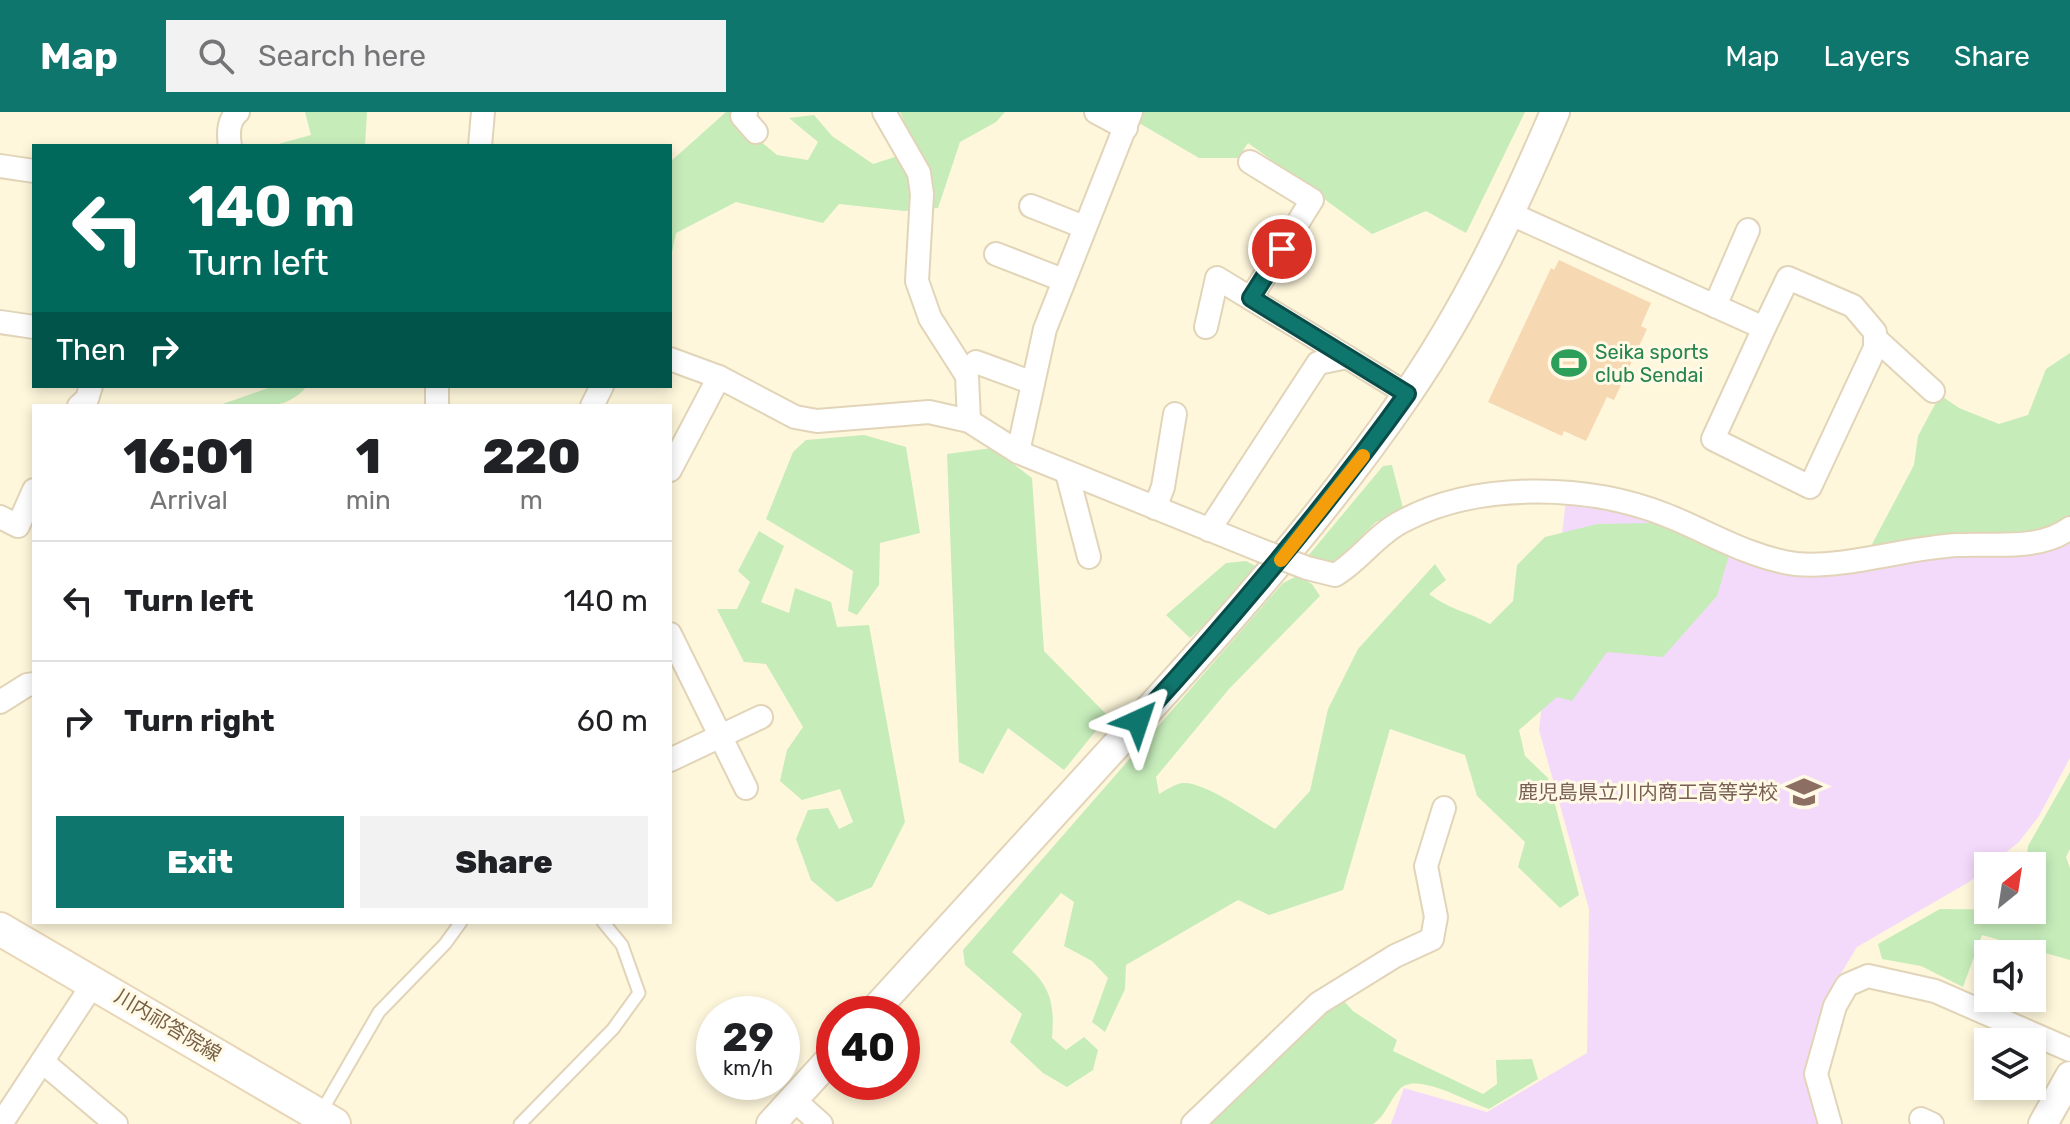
<!DOCTYPE html>
<html lang="en">
<head>
<meta charset="utf-8">
<style>
  :root { --surface:#fff; --page:#f2f2f2; --text:#202124; --muted:#757577; --line:#e0e0e0; --accent:#0f766e }
  body { margin:0; font-family:Rubik,"Noto Sans JP",sans-serif; background:var(--page); color:var(--text); height:100vh; display:flex; flex-direction:column; font-size:30px; white-space:nowrap }
  * { box-sizing:border-box; margin:0 }
  p { font-size:26px; color:var(--muted) }
  .icon { flex:none; width:44px; height:44px; fill:none; stroke:currentColor; stroke-width:2; stroke-linecap:round; stroke-linejoin:round }
  .map { position:relative; flex:1; overflow:hidden }
  .sheet { position:absolute; left:32px; top:292px; width:640px; height:520px; display:flex; flex-direction:column; background:var(--surface); border-radius:0px; box-shadow:0 4px 12px #0003 }
  .sheet>* { flex:none }
  .hud { position:absolute; left:32px; top:32px; width:640px; height:244px; border-radius:0px; box-shadow:0 4px 12px #0003; background:#00695c; color:#fff; overflow:hidden }
  .needle { width:52px; rotate:30deg }
  .tools { position:absolute; left:1974px; top:740px; display:grid; gap:16px }
  .tools a { display:grid; place-items:center; width:72px; height:72px; border-radius:0px; background:var(--surface); box-shadow:0 4px 12px #0003; font-size:40px }
  .speed { position:absolute; left:696px; top:884px; display:flex; gap:16px; font-size:40px; font-weight:700; text-align:center }
  .speed>* { display:grid; place-content:center; width:104px; height:104px; border-radius:50%; background:var(--surface); box-shadow:0 4px 12px #0003; line-height:1 }
  .speed small { font-size:20px; font-weight:400 }
  .speed .limit { border:12px solid #d22; background:#fff; color:#111 }
  .pin { position:absolute; display:grid; place-items:center; width:68px; height:68px; color:#fff; margin:-34px; border:4px solid #fff; border-radius:50%; box-shadow:0 2px 8px #0007 }
  .me { position:absolute; width:88px; margin:-44px; rotate:42deg; stroke-linejoin:round; filter:drop-shadow(0 0 6px #0008) }
  .turn { display:flex; align-items:center; gap:28px; height:168px; padding:0 24px; font-size:36px }
  .turn .icon { width:104px; height:104px; stroke-width:2.5 }
  .turn b { display:block; font-size:56px; line-height:68px }
  .then { display:flex; align-items:center; height:76px; padding:0 24px; background:#0003; gap:16px; font-size:30px }
  .eta { display:flex; justify-content:space-evenly; align-items:center; height:136px; text-align:center }
  .eta b { font-size:48px; font-weight:800; line-height:56px }
  .action { display:flex; gap:16px; margin-top:auto; padding:16px 24px }
  .action a { flex:1; height:92px; border-radius:0px; background:var(--accent); color:#fff; font-size:32px; font-weight:800; line-height:92px; text-align:center }
  .action a+a { background:var(--page); color:var(--text) }
  ul { padding:0; list-style:none }
  li { display:flex; align-items:center; gap:24px; height:120px; padding:0 24px; border-top:2px solid var(--line) }
  li div { flex:1 }
  li b { display:block; font-size:30px }
  li em { font-style:normal }
  header { display:flex; align-items:center; gap:48px; box-sizing:border-box; height:112px; padding:0 40px; background:var(--accent); color:#fff }
  header strong { font-size:38px }
  nav { display:flex; gap:44px; margin-inline-start:auto; font-size:28px }
  .search { width:560px; height:72px; background:var(--page); display:flex; align-items:center; gap:20px; box-sizing:border-box; padding:0 28px; border-radius:0px; color:var(--muted); font-size:30px }
  .map>svg:first-child { display:block }
</style>
</head>
<body>
<header>
<strong>Map</strong>
<div class="search"><svg class="icon" aria-label="search" viewBox="0 0 24 24"><circle cx="10" cy="10" r="6"/><path d="M15 15l6 6"/></svg>Search here</div>
<nav><a>Map</a><a>Layers</a><a>Share</a></nav>
</header>
<div class="map">
<svg width="2070" height="1012" viewBox="0 0 2070 1012">
  <rect width="100%" height="100%" fill="#fef7dc"/>
  <path fill="#f4dafa" d="M1566 388 1608 391 1777 454 2070 419V646L2039 704 2019 730 1969 770 1857 835 1829 881 1809 961 1824 1012H1391L1404 976 1487 1000 1587 941 1589 797 1539 618Z"/>
  <g fill="#c6ecba">
    <path d="M305 0H367L365 34H271L311 23Z"/>
    <path d="M726 0H739L736 9 777 43 808 48 818 30 789 6 814 3 832 24 873 52 917 38 900 0H1005L996 10 960 30 938 96 904 99 839 92 823 111 736 90 676 121 670 150V50Z"/>
    <path d="M1143 0H1525L1466 121 1426 99 1372 122 1248 31 1238 46H1199L1139 11Z"/>
    <path d="M2070 241V406L2047 419 1871 434 1914 353 1918 324 1940 283 1959 296 1999 312 2028 303 2046 257Z"/>
    <path d="M274 274H307C285 302 249 294 217 294Z"/>
    <path d="M864 323 906 335 920 421 880 431 879 473 857 503 848 499 853 459 766 407 793 340 806 328Z"/>
    <path d="M992 336 1032 366 1044 539 1108 604 1064 658 1008 616 983 662 959 650 947 342Z"/>
    <path d="M1392 353 1404 400 1376 410 1332 454 1308 444 1383 354Z"/>
    <path d="M1651 411 1730 440 1717 484 1663 545 1607 540 1572 589 1557 585 1519 618 1525 644 1548 666 1579 783 1560 796 1518 755 1525 730 1477 684 1465 643 1390 617 1343 778 1269 803 1238 788 1126 853 1125 877 1105 920 1092 910 1108 866 1092 849 1064 834 1074 790 1061 781 1012 840C1045 869 1056 880 1052 926L1066 938 1084 925 1098 938 1093 958 1067 975 1043 961 1010 930 1022 902 965 853 963 838 1283 471 1297 464 1312 472 1320 484 1229 577 1156 665 1159 682C1166 678 1175 672 1183 671 1206 670 1252 704 1275 717L1310 679 1328 597 1358 537 1435 452 1446 468 1429 482C1448 497 1469 500 1490 512L1513 489 1517 453 1545 425 1597 412Z"/>
    <path d="M759 419 784 434 761 490 789 501 795 476 831 490 837 515 869 513 905 710 872 775 837 790 811 768 796 727 808 698 828 696 839 717 853 710 840 677 802 688 780 669 787 638 803 615 766 552 744 550 717 497H737L750 470 738 459Z"/>
    <path d="M1246 449 1263 458 1190 526 1166 503 1226 451Z"/>
    <path d="M2070 660V737L2066 745 2070 756V848L1982 823 1963 875 1921 854 1882 847 1878 832 1940 797 2032 798V754H2026L2028 734Z"/>
    <path d="M1342 887 1353 899 1397 928 1393 939 1483 982 1497 972 1496 948 1532 947 1538 967 1489 997C1469 991 1417 959 1400 977 1390 987 1386 1004 1373 1012H1205L1317 902Z"/>
  </g>
  <path fill="#f6d9b2" d="M1559 148 1651 191 1641 214 1647 217 1614 288 1607 285 1586 329 1564 319 1562 324 1488 290 1551 156 1554 158Z"/>
  <g fill="none" stroke-linecap="round" stroke-linejoin="round">
    <g stroke="#e2d4b8" stroke-width="15">
      <g id="service">
        <path d="M320 1002 379 900 445 832 461 810"/>
        <path d="M520 1012 613 917 639 881 622 833 603 810"/>
      </g>
    </g>
    <g stroke="#e2d4b8" stroke-width="26">
      <g id="minor">
        <path d="M746 0 742 4 756 20"/>
        <path d="M884 0 919 61 922 82 917 169 930 206 967 264 969 309"/>
        <path d="M1096 0 1126 16"/>
        <path d="M230 34C228 22 228 8 238 0"/>
        <path d="M480 34 483 0"/>
        <path d="M1250 50 1312 88 1251 186"/>
        <path d="M0 54 34 59"/>
        <path d="M1031 94 1084 115"/>
        <path d="M1511 102 1764 216 1788 166 1853 194 1875 220V236L1810 375 1713 327 1764 216"/>
        <path d="M996 142 1063 168"/>
        <path d="M1715 194 1748 118"/>
        <path d="M0 210 34 215"/>
        <path d="M1206 215 1217 166 1347 245"/>
        <path d="M1875 226 1933 279"/>
        <path d="M670 247 719 265 795 305 817 309 929 300 969 309 1018 340 1260 438"/>
        <path d="M976 250 1033 271"/>
        <path d="M79 294 87 287 91 274"/>
        <path d="M437 294V274"/>
        <path d="M592 294 602 274"/>
        <path d="M1018 340 1045 217 1131 0"/>
        <path d="M670 358 719 265"/>
        <path d="M1067 361 1089 445"/>
        <path d="M1155 396 1163 375 1175 302"/>
        <path d="M0 405 18 414 34 378"/>
        <path d="M1209 418 1318 251 1347 245 1407 282"/>
        <path d="M1307 456 1335 463C1359 449 1376 423 1401 410 1477 369 1588 372 1666 403 1709 420 1750 446 1796 452 1844 457 1908 435 1958 433 1994 431 2039 439 2070 416"/>
        <path d="M670 522 746 676"/>
        <path d="M0 590 27 573 34 572"/>
        <path d="M670 648 761 605"/>
        <path d="M44 951 116 1012"/>
        <path d="M793 987 821 1012"/>
        <path d="M1921 1007 1932 1012"/>
        <path d="M1 1012 95 869"/>
        <path d="M1193 1012 1319 891 1395 844 1432 827 1436 805 1426 754 1444 696"/>
        <path d="M1830 1012 1816 962 1835 894 1847 873 1868 864 1935 879 2070 938"/>
      </g>
    </g>
    <g stroke="#e2d4b8" stroke-width="32">
      <g id="tertiary">
        <path d="M871 902C954 811 1037 720 1120 629 1221 519 1321 408 1406 284 1467 196 1513 98 1555 0"/>
        <path d="M771 1012 834 943"/>
        <path d="M2043 1012 2070 964"/>
      </g>
    </g>
    <g stroke="#e8d6b6" stroke-width="36">
      <path id="secondary" d="M0 817 334 1012"/>
    </g>
    <use href="#service" stroke="#fff" stroke-width="11"/>
    <use href="#minor" stroke="#fff" stroke-width="22"/>
    <use href="#tertiary" stroke="#fff" stroke-width="28"/>
    <use href="#secondary" stroke="#fff" stroke-width="32"/>
    <g stroke="#e2d4b8" stroke-width="26" stroke-linecap="butt">
      <path id="minor-bridge" d="M1260 438 1307 456"/>
    </g>
    <use href="#minor-bridge" stroke="#fff" stroke-width="22"/>
  </g>
  <g fill="none" stroke-linecap="round" stroke-linejoin="round">
    <g stroke="#0a4d48" stroke-width="20">
      <path id="route" d="M1138 609C1234 504 1324 398 1407 282L1251 186 1282 137"/>
    </g>
    <use href="#route" stroke="#0f766e" stroke-width="14"/>
    <path stroke="#f59e0b" stroke-width="14" d="M1281 448 1363 344"/>
  </g>
  <defs>
    <g id="stadium-bare" transform="scale(2.76)"><path d="M0-5a6.5 5 0 1 0 0 10a6.5 5 0 1 0 0-10ZM-3.5-1.8h7v3.6h-7Z" fill="#2e9e5b" stroke="#fff9e5" stroke-width="2.5" paint-order="stroke"/></g>
    <g id="school-bare" transform="scale(2.76)"><path d="M0-5L7-2L0 1L-7-2ZM-4 1L0 2.5L4 1V4Q0 6-4 4Z" fill="#8d6e63" stroke="#fff9e5" stroke-width="2.5" paint-order="stroke"/></g>
  </defs>
  <g fill-rule="evenodd">
    <use href="#stadium-bare" x="1569" y="251"/>
    <use href="#school-bare" x="1804" y="680"/>
  </g>
  <g text-anchor="middle" stroke-width="6" stroke-linejoin="round" paint-order="stroke">
    <g font-size="20" fill="#27864d" stroke="#fff9e5" text-anchor="start">
      <text x="1595" y="247">Seika sports<tspan x="1595" dy="23">club Sendai</tspan></text>
    </g>
    <g font-size="20" fill="#785e54" stroke="#fff9e5" text-anchor="end">
      <text x="1778" y="687">鹿児島県立川内商工高等学校</text>
    </g>
    <g font-size="20" fill="#755e44" stroke="#fff9e5">
      <text transform="translate(168 913) rotate(31)" y="7">川内祁答院線</text>
    </g>
  </g>
</svg>
<div class="tools">
<a><svg class="needle" viewBox="-14 -14 28 28"><path d="M0-13l5 13h-10z" fill="#e53935"/><path d="M0 13l5-13h-10z" fill="#757577"/></svg></a>
<a><svg class="icon" aria-label="sound" viewBox="0 0 24 24"><path d="M4 9h4l5-4v14l-5-4H4zM17 9q2 3 0 6"/></svg></a>
<a><svg class="icon" aria-label="layers" viewBox="0 0 24 24"><path d="M12 4l9 5-9 5-9-5zM3 14l9 5 9-5"/></svg></a>
</div>
<div class="speed"><div>29<small>km/h</small></div><div class="limit">40</div></div>
<div class="pin" style="left:1282px;top:137px;background:#d93025"><svg class="icon" aria-label="arrive" viewBox="0 0 24 24"><path d="M6 21V4h12l-3 4 3 4H6"/></svg></div>
<svg class="me" style="left:1138px;top:609px" viewBox="-20 -20 40 40"><path d="M0-17L14 15 0 8-14 15z" fill="#0f766e" stroke="#fff" stroke-width="4"/></svg>
<div class="hud">
<div class="turn"><svg class="icon" aria-label="left" viewBox="0 0 24 24"><path d="M17 20v-9H6M10 6l-5 5 5 5"/></svg><div><b>140 m</b>Turn left</div></div>
<div class="then">Then<svg class="icon" aria-label="right" viewBox="0 0 24 24"><path d="M7 20v-9h11M14 6l5 5-5 5"/></svg></div>
</div>
<section class="sheet">
<div class="eta">
<div><b>16:01</b><p>Arrival</p></div>
<div><b>1</b><p>min</p></div>
<div><b>220</b><p>m</p></div>
</div>
<ul>
<li><svg class="icon" aria-label="left" viewBox="0 0 24 24"><path d="M17 20v-9H6M10 6l-5 5 5 5"/></svg><div><b>Turn left</b></div><em>140 m</em></li>
<li><svg class="icon" aria-label="right" viewBox="0 0 24 24"><path d="M7 20v-9h11M14 6l5 5-5 5"/></svg><div><b>Turn right</b></div><em>60 m</em></li>
</ul>
<div class="action"><a>Exit</a><a>Share</a></div>
</section>
</div>
</body>
</html>
